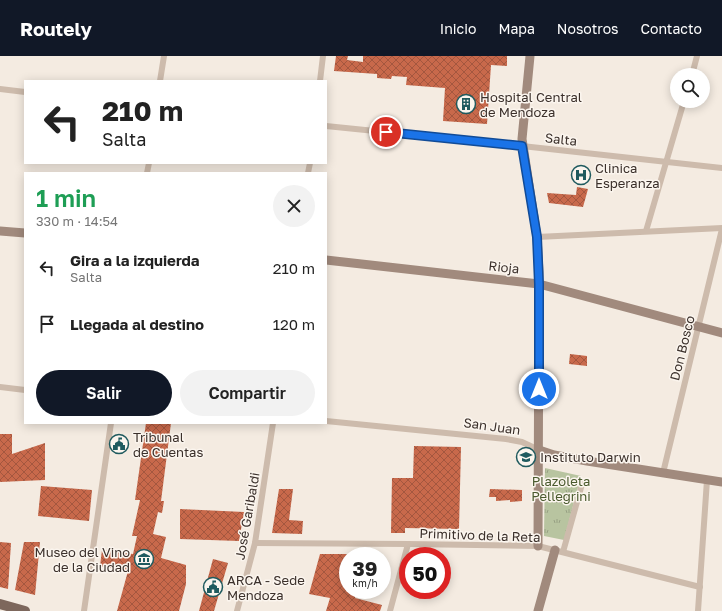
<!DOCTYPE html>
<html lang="es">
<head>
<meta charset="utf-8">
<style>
  :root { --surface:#fff; --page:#f2f2f2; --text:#222; --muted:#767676; --accent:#111827 }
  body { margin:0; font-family:"Golos Text",sans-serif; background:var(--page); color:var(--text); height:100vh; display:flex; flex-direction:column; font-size:15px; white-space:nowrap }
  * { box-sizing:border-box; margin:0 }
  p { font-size:13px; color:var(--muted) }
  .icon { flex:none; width:22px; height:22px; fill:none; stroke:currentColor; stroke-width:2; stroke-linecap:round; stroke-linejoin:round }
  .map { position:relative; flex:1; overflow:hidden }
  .side { position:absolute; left:24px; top:116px; width:303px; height:252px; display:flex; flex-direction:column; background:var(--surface); border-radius:0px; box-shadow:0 2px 10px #0003 }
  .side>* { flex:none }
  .top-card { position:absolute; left:24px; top:24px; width:303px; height:84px; border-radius:0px; box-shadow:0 2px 10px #0003; background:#fff; color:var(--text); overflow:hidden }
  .fabs { position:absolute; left:670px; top:12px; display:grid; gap:8px }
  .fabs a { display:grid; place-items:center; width:40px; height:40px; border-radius:50%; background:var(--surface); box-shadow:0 2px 10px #0003; font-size:20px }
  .speed { position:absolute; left:339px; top:491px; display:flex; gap:8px; font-size:20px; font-weight:700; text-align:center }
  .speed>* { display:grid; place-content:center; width:52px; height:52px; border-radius:50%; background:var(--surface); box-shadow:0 2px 10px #0003; line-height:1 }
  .speed small { font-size:10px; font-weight:400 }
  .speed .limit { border:6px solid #d22; background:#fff; color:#111 }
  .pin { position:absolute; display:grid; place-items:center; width:34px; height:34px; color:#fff; margin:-17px; border:2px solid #fff; border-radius:50%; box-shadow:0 1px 4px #0007 }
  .me { position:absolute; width:44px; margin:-22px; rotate:0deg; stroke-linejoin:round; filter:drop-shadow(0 0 3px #0008) }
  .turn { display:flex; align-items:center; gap:14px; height:84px; padding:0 12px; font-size:18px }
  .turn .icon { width:52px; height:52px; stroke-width:2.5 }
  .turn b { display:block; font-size:28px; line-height:34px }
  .round { display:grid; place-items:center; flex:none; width:42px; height:42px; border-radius:21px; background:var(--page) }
  .overview { display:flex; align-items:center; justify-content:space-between; height:68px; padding:0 12px }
  h1 { font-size:24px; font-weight:600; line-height:30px; color:#1e9e55 }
  .button { display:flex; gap:8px; margin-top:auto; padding:8px 12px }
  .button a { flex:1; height:46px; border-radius:24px; background:var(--accent); color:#fff; font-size:16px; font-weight:600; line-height:46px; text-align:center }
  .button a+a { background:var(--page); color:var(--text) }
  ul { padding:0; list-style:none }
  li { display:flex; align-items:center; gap:12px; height:56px; padding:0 12px }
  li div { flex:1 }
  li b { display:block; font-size:15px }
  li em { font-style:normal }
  header { display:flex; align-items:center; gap:24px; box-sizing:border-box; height:56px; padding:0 20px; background:var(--accent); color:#fff }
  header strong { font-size:19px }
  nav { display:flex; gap:22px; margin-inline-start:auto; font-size:14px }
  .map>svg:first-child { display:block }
</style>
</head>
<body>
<header>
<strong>Routely</strong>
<nav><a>Inicio</a><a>Mapa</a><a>Nosotros</a><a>Contacto</a></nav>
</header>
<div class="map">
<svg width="722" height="555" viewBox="0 0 722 555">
  <defs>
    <pattern id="grass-tufts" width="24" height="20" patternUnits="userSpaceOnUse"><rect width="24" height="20" fill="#b8c4a0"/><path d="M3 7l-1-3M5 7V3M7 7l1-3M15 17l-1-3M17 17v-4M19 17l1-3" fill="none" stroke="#97a083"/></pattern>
    <pattern id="building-cross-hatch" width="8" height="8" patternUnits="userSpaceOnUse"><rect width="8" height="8" fill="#c8694b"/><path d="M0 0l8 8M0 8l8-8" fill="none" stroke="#a4573f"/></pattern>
  </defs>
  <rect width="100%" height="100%" fill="#f4ebe1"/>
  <path fill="url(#grass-tufts)" d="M545 412 581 420 564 484 544 480Z"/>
  <g fill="url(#building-cross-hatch)">
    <path d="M336 0H348L347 4 363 6V0H507V10L491 9 487 68 443 65 445 32 406 29 407 21 392 20 391 23 377 22V18L334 15Z"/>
    <path d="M577 131 588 133 583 151 549 147 547 137 576 139Z"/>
    <path d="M570 298 587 300V310L569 308Z"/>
    <path d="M146 367H171L161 445H164L162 457 158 456 153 478 166 481 161 502 186 509V528L179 555H117L128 515 100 510 102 494 133 498 137 480H132L140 444H135Z"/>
    <path d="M0 378H12V398L45 387V424L0 426Z"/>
    <path d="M414 390 461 391 459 473 405 472V477H391L392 422H413Z"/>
    <path d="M41 430 92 434 89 465 38 460Z"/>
    <path d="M279 433H293L289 464 303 465 302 478 272 477Z"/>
    <path d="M490 433 522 434V445L510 446V444L496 445V441H489Z"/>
    <path d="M180 453 244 456 239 485 180 483Z"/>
    <path d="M0 486 11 487 8 533 0 531Z"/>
    <path d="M24 486H40L35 539 15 534Z"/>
    <path d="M320 498H348V534H357L355 542 382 549 380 555H326L330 542 309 538Z"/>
    <path d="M213 503 228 507 214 555H199Z"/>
  </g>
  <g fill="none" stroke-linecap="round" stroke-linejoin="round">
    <g stroke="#cdbbac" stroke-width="6">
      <path d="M692 19 697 0"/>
      <path d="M160 25 164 0"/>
      <path d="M320 25 323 0"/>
      <path d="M0 33 25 36"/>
      <path d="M326 70 522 90 722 112"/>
      <path d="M147 117 149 107"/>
      <path d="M308 117 310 107"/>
      <path d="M646 175 684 45"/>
      <path d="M537 181 722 172"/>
      <path d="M0 331 25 334"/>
      <path d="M326 365 506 383 522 386 539 394"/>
      <path d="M663 417 722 173"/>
      <path d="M255 487 408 488 538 490 700 531"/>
      <path d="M563 496 582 428"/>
      <path d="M84 555 111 367"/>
      <path d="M237 555 255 487 273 367"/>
      <path d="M390 555 408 488"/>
      <path d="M698 555 707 424"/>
    </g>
    <g stroke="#a18a7d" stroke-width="9">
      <path d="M530 0 522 83 537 181 539 216 538 490"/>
      <path d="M0 175 25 177"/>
      <path d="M326 204 539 228 722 277"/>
      <path d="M539 394 554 399 587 405 722 426"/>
      <path d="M538 555 555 494"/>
    </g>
    <path stroke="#7d675c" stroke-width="10" d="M0 548 25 555"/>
  </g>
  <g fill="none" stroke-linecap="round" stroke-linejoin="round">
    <g stroke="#114b97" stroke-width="10">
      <path id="route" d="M386 76 522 90 537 181 539 228V333"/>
    </g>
    <use href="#route" stroke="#1a73e8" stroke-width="7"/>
  </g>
  <defs>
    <g id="building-ring" transform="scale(1)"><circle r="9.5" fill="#fbf5ee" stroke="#1f5a5e" stroke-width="1.5"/><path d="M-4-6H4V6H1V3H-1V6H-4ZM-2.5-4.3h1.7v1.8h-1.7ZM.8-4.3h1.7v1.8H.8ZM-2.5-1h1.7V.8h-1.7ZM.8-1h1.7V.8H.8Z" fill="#1f5a5e"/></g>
    <g id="hospital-ring" transform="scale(1)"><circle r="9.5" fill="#fbf5ee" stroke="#1f5a5e" stroke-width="1.5"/><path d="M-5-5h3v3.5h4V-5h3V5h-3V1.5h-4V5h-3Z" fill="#1f5a5e"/></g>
    <g id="civic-ring" transform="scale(1)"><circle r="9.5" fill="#fbf5ee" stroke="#1f5a5e" stroke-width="1.5"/><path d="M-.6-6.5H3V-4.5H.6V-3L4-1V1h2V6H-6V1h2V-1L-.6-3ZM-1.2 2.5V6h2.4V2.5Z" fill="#1f5a5e"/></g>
    <g id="university-ring" transform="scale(1)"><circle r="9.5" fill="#fbf5ee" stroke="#1f5a5e" stroke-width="1.5"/><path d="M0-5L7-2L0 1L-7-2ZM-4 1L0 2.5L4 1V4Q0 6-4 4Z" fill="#1f5a5e"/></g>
    <g id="museum-ring" transform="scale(1)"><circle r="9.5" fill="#fbf5ee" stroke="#1f5a5e" stroke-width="1.5"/><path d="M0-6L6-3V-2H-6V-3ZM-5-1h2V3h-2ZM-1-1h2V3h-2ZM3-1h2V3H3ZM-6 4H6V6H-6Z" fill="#1f5a5e"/></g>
  </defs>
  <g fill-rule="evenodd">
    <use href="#building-ring" x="466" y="48"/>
    <use href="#hospital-ring" x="581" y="119"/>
    <use href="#civic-ring" x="119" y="388"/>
    <use href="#university-ring" x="526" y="401"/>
    <use href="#museum-ring" x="144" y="503"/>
    <use href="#civic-ring" x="213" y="531"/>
  </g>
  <g text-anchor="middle" stroke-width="3" stroke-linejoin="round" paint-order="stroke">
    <g font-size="13" fill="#3b302b" stroke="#fbf5ee" text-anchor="start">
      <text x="480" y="46">Hospital Central<tspan x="480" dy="15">de Mendoza</tspan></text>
      <text x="595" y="117">Clinica<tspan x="595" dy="15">Esperanza</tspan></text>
      <text x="133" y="386">Tribunal<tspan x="133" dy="15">de Cuentas</tspan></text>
      <text x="540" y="406">Instituto Darwin</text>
      <text x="130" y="501" text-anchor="end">Museo del Vino<tspan x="130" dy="15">de la Ciudad</tspan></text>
      <text x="227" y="529">ARCA - Sede<tspan x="227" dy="15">Mendoza</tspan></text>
    </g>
    <g font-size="13" fill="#3b302b" stroke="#fbf5ee">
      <text transform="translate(561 83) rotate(6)" y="5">Salta</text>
      <text transform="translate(504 211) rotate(6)" y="5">Rioja</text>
      <text transform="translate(682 292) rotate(-76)" y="5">Don Bosco</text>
      <text transform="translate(492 370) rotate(8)" y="5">San Juan</text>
      <text transform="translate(247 460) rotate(-80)" y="5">José Garibaldi</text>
      <text transform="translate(480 479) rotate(2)" y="5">Primitivo de la Reta</text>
    </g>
    <g font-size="13" fill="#4a5a2e" stroke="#fbf5ee">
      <text x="561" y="430">Plazoleta<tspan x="561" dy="15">Pellegrini</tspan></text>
    </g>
  </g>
</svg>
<div class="fabs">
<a><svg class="icon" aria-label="search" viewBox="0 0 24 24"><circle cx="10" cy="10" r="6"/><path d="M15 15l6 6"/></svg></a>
</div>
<div class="speed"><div>39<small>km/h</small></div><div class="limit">50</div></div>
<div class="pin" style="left:386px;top:76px;background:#d93025"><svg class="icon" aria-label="arrive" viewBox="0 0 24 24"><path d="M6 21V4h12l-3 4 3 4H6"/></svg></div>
<svg class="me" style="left:539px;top:333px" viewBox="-20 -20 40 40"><circle r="17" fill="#1a73e8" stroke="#fff" stroke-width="3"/><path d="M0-11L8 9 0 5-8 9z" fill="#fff"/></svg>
<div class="top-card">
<div class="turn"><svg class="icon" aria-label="left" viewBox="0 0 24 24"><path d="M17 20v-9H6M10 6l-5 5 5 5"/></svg><div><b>210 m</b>Salta</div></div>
</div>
<section class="side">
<div class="overview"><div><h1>1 min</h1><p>330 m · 14:54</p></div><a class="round"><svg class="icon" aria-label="close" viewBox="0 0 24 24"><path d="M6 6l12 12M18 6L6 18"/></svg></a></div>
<ul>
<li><svg class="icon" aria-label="left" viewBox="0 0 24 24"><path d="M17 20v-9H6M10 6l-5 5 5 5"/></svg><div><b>Gira a la izquierda</b><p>Salta</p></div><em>210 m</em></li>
<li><svg class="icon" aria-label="arrive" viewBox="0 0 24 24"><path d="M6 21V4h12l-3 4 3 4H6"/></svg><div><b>Llegada al destino</b></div><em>120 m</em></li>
</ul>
<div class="button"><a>Salir</a><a>Compartir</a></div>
</section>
</div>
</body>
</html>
